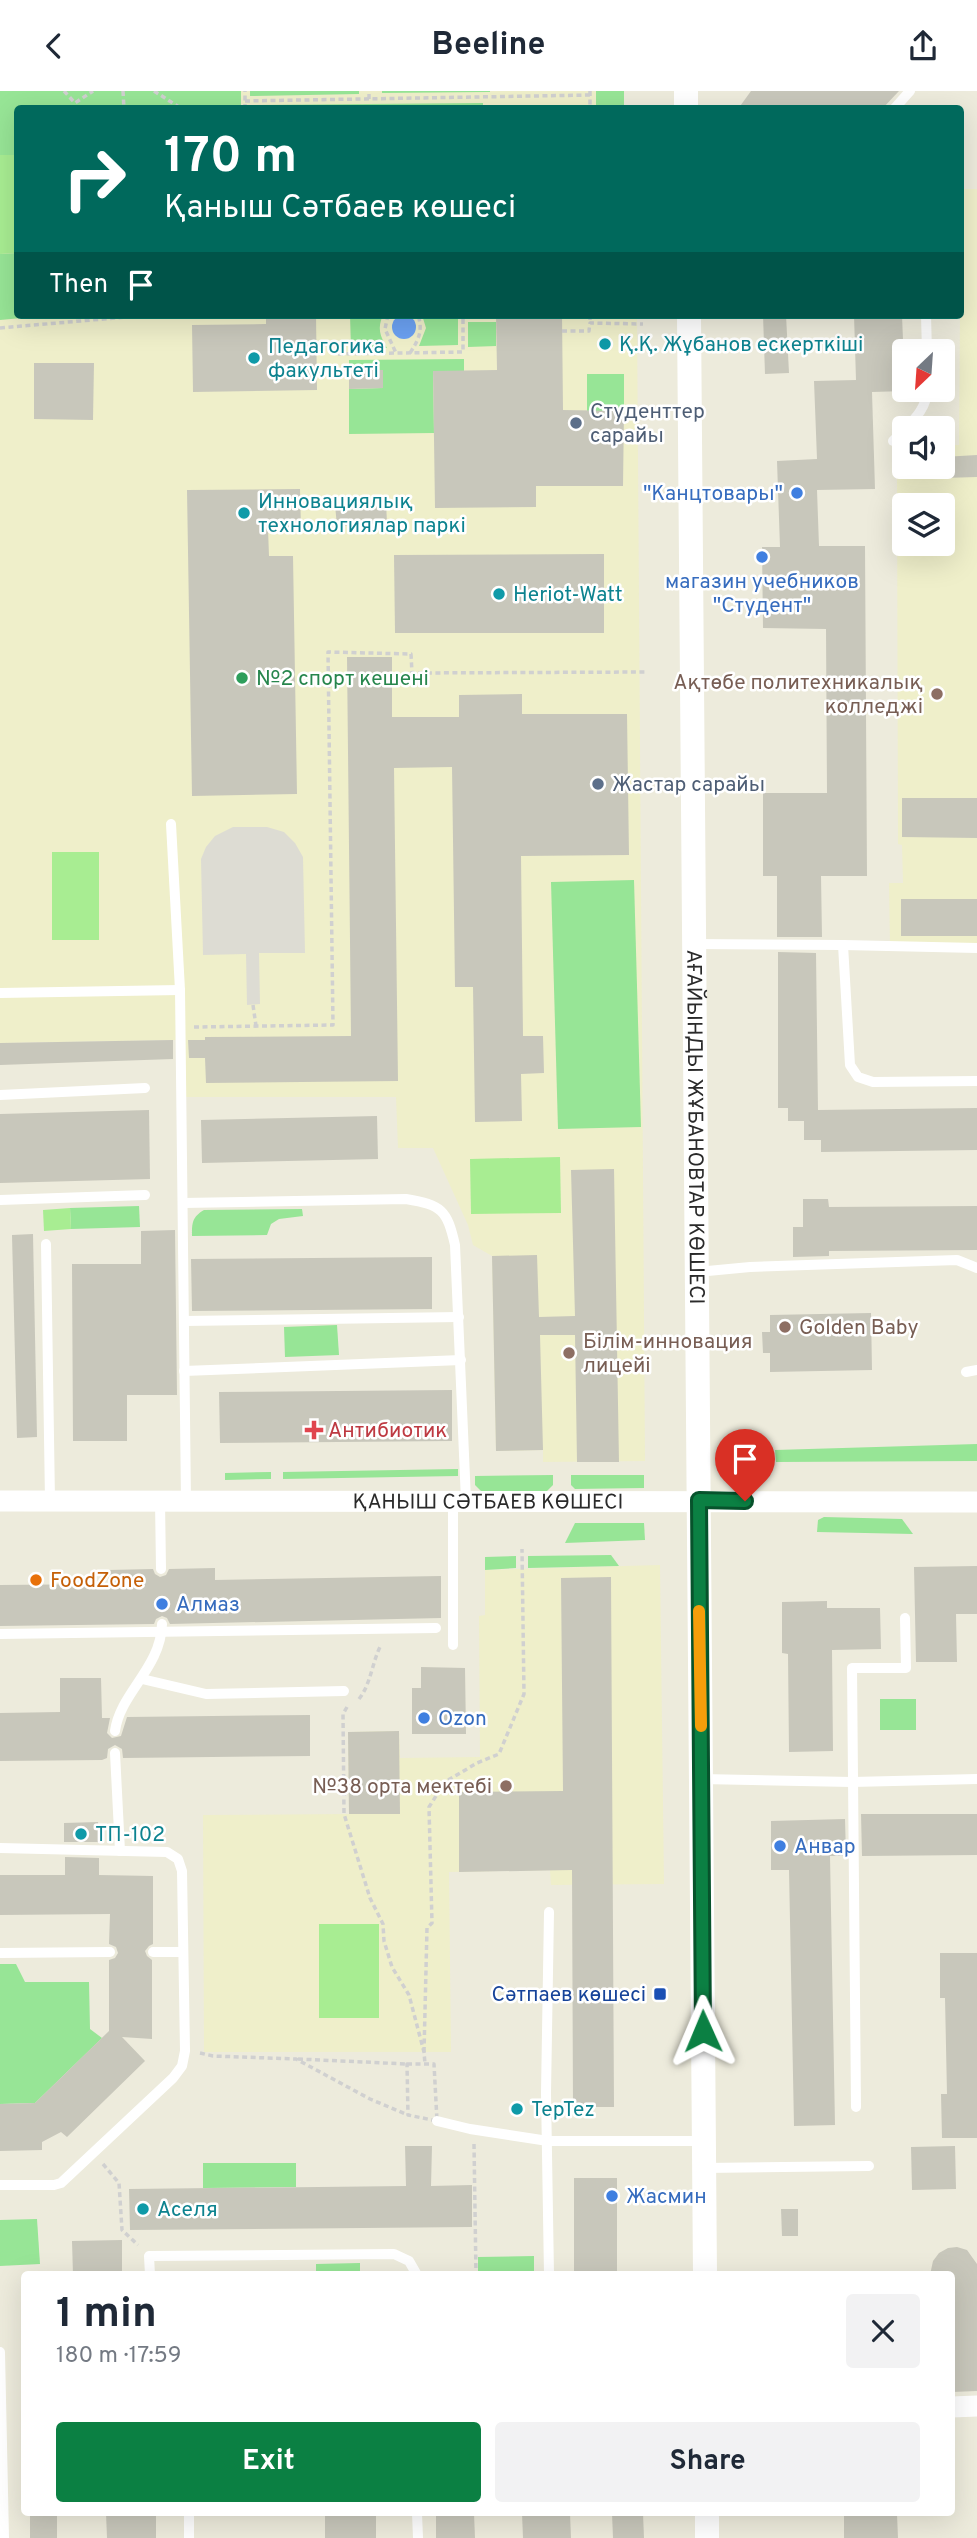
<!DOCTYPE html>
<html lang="en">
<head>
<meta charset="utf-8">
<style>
  :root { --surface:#fff; --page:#f2f2f3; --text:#1f2937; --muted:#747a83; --accent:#0b8043 }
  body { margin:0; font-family:Overpass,sans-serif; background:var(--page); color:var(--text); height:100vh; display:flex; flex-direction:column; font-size:26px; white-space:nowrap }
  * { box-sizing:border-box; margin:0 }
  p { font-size:23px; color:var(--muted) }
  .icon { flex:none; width:38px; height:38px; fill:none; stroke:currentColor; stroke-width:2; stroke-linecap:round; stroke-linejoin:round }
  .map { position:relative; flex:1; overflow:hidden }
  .drawer { position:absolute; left:21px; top:2180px; width:934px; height:245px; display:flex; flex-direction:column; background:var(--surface); border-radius:7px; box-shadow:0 7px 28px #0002 }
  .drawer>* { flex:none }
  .hud { position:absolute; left:14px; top:14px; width:950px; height:214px; border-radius:7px; box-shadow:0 7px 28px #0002; background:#00695c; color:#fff; overflow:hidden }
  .needle { width:46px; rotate:205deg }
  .fabs { position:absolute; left:892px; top:248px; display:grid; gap:14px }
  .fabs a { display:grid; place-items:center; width:63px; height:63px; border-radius:7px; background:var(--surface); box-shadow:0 7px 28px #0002; font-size:35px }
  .pin { position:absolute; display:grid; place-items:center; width:60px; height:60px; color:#fff; margin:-72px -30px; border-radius:50% 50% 50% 0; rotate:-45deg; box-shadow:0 0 7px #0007 }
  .pin .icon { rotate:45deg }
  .me { position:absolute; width:77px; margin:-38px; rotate:359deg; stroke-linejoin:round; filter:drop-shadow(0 0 5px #0008) }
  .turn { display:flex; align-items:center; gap:24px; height:147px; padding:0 35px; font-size:32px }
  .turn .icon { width:91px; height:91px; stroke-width:2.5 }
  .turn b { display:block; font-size:49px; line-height:60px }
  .then { display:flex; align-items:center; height:66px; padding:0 35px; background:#0003; gap:14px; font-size:26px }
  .round { display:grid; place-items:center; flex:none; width:74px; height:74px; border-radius:7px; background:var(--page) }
  .headline { display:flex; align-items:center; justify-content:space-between; height:119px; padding:0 35px }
  h1 { font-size:42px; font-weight:700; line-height:52px }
  .button { display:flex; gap:14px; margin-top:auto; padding:14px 35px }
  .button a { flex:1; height:80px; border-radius:7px; background:var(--accent); color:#fff; font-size:28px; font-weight:700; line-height:80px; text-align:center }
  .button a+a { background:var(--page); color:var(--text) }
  header { display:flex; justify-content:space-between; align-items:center; height:91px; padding:0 35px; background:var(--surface); font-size:32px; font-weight:700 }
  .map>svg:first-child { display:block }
</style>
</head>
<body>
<header><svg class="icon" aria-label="back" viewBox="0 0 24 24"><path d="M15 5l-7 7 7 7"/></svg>Beeline<svg class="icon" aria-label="share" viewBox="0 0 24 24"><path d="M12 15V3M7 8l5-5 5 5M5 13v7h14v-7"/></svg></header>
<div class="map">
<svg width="977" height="2447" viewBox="0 0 977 2447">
  <rect width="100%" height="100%" fill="#edebdc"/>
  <g fill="#efefca" fill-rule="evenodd">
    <path d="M0 0H624V18H18V224H637L645 1370 543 1371V1359L496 1360 492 1165 473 1154 468 1134 433 1057H398L396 1006H178V949L0 952Z"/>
    <path d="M961 98H977V852L890 853 889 792H903L902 754 898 753 897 385H923V376H943V354H959ZM905 415H943V453H905Z"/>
    <path d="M660 1474 664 1793 551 1794 550 1779 449 1781 451 1961H204L203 1724 349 1723 348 1641 399 1640 400 1667 480 1666 479 1525 485 1524V1479Z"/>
  </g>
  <g fill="#97e596">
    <path d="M0 0H241V17L18 18 17 64H0Z"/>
    <path d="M250 0H359V3L250 5Z"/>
    <path d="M382 0H490V1L382 2Z"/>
    <rect x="596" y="0" width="28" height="17"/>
    <path d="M483 12V18L248 17V14Z"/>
    <path d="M17 162 18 224H54L0 229V163Z"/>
    <path d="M350 224H383C377 237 380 245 387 257H351Z"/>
    <path d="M422 224H458V254L419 255 426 237Z"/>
    <path d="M468 231H496V255L468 256Z"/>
    <path d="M464 268V280H433L434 342 349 343V298L383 297V279H349V269Z"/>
    <rect x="587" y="283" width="37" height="37"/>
    <path d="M634 789 641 1036 558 1038 551 791Z"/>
    <path d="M139 1115 140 1136 71 1138 70 1117Z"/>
    <path d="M302 1118 303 1125 279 1128 271 1133 267 1144 192 1145C192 1132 192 1126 204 1119Z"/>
    <path d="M337 1234 339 1264 285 1266 284 1236Z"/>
    <path d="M977 1353V1370L776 1371 775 1359Z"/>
    <path d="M458 1378V1385L283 1388V1381Z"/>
    <path d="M271 1381V1388L225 1389V1382Z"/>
    <path d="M553 1384V1394L547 1400H481L475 1394V1385Z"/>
    <path d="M571 1384H644V1397L575 1398 571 1394Z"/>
    <path d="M824 1426 902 1428 913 1443 817 1441 818 1429Z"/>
    <path d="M575 1432H644L645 1449 565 1452Z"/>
    <path d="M611 1464 619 1475 528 1477V1465Z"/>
    <path d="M516 1465V1477L485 1479V1466Z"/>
    <rect x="880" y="1608" width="36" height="31"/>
    <path d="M0 1873H16L25 1891H89L90 1938 102 1947 35 2012 0 2013Z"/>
    <path d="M203 2072H296V2096L203 2097Z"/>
    <path d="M37 2128 40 2173 0 2175V2129Z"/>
    <path d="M534 2165V2184H478V2166Z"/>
    <path d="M360 2172V2184H316V2173Z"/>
  </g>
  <g fill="#a8ed92">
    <path d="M0 64H17V162L0 163Z"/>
    <rect x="52" y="761" width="47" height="88"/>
    <path d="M560 1066 561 1122 471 1123 470 1068Z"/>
    <path d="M70 1117 71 1138 44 1140 43 1119Z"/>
    <rect x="319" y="1833" width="60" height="94"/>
  </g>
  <path fill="#dddcd3" d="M233 736H267L284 741 295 752 303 766 305 862H259L260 913 247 914 246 863 203 864 201 768 206 756 215 745Z"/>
  <circle fill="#6ba1f2" cx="404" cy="236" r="12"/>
  <g fill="#c8c7bb">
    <path d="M751 0H899L882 18H738Z"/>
    <path d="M266 224H316L317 299 193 301 192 234 266 233Z"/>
    <path d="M496 224H562L563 319 624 320 623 395H536V416L435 417 433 280 497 279Z"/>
    <path d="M763 224H786L789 282 765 283Z"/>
    <path d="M854 224H902L905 300 872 301 875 398 817 399 819 455H865L867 785H821L822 846H777V785H763V702H827L826 538 763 537 762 456H780L777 370 817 368 814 290 856 289Z"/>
    <path d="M34 272H94L93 329 34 328Z"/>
    <path d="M349 279H383V297L349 298Z"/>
    <path d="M977 364V386L943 387V366Z"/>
    <path d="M300 398 301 437 268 438 269 465H293L297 703 192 705 187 399Z"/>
    <path d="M386 411 387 432 337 435 335 414Z"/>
    <path d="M604 463V542H395L394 464Z"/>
    <path d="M347 566H392V626H459V604L522 603V623H627L629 764 521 765 523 945H543L544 982 521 983 522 1030 475 1031 473 896H455L452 676 394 677 398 990 206 992 205 967H189L188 949H205V946L351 945Z"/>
    <path d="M902 707H977V747L902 746Z"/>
    <rect x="901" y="808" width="76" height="37"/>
    <path d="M778 861 816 862 818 1019 977 1017V1059L821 1061V1049H804V1030H788V1017H778Z"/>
    <path d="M173 949V968L0 974V952Z"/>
    <path d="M149 1019 150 1088 0 1092V1023Z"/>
    <path d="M377 1025 378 1068 202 1072 201 1029Z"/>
    <path d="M614 1078 619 1371H577L575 1244H540L543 1359 496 1360 492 1165 537 1164 539 1226 575 1225 571 1079Z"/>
    <path d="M803 1108H828L829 1116 977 1115V1159L829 1160V1165L793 1166V1136H803Z"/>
    <path d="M175 1139 177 1304H127V1350H73L72 1173H141V1140Z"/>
    <path d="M33 1143 37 1346 17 1347 12 1144Z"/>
    <path d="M432 1166V1218L192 1220 191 1168Z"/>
    <path d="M871 1222 872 1279 770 1281V1262H763L762 1241H770V1224Z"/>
    <path d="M452 1299V1350L220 1352 219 1301Z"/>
    <path d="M977 1475V1523H956L957 1571H916L914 1476Z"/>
    <path d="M215 1477V1489L441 1485V1527L170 1533 167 1527 162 1525 156 1528 154 1533 0 1535V1494L108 1493V1479L153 1478 155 1483 160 1486 166 1484 169 1478Z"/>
    <path d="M611 1486 614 2016H573L572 1779 459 1781V1701L563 1700 561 1487Z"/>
    <path d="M827 1510V1517H880L881 1558 832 1559 833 1660 789 1661 788 1563 782 1562V1511Z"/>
    <path d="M421 1576 465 1577 466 1643H412V1597H421Z"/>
    <path d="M60 1587H101L102 1627H110L107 1642 112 1647 121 1645 127 1626 310 1624V1665L123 1667 122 1658 115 1654 108 1658 107 1667 102 1669 0 1670V1622L60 1621Z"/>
    <path d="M399 1640 400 1723H349L348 1641Z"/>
    <path d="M861 1723H977V1764L862 1765Z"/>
    <path d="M845 1728 846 1765H830L835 2034 794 2035 789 1779H771V1730Z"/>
    <path d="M98 1731 99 1751H64V1732Z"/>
    <path d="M65 1766 99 1767V1784L153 1785V1853L149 1855 145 1860 147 1865 152 1869V1948L122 1946 145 1970 67 2046 61 2041 42 2051V2059L0 2060V2013L35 2012 109 1940V1869L115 1867 118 1862 116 1856 109 1853 110 1823 0 1824V1784H65Z"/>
    <path d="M940 1862H977V2047H942L941 2003H947L945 1907H940Z"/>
    <path d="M405 2055H432L431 2095 472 2094V2136L130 2139 129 2098 406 2095Z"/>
    <path d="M955 2055 956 2098 912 2099 911 2056Z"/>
    <rect x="574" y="2087" width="43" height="97"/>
    <path d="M781 2118H798V2145H782Z"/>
    <path d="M122 2149V2184H73L72 2150Z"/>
    <path d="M957 2156 967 2159 977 2173V2300L952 2301V2184H930L933 2170 939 2162 948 2157Z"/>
    <rect x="30" y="2422" width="27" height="25"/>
    <path d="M106 2422H156V2447H107Z"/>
    <rect x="325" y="2422" width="51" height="25"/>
    <path d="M436 2422H474L475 2447H436Z"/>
    <path d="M522 2422H570L571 2447H523Z"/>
    <path d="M612 2422H643L644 2447H613Z"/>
    <path d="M897 2423 898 2447H844V2424Z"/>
  </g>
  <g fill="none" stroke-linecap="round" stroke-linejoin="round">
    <g stroke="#d0d0d0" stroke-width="3.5" stroke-dasharray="5 3.5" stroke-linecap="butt">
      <path d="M64 0 75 12 93 0"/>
      <path d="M123 0 124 18"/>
      <path d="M154 0 182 18"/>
      <path d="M590 0V18"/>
      <path d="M369 8V0"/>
      <path d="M245 10 590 4"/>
      <path d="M245 18V0"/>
      <path d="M388 224 385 238 396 262"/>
      <path d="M590 224V232"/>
      <path d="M0 237 149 224"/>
      <path d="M562 240H589L590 232 643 233"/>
      <path d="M410 262C419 248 423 240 418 224"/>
      <path d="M338 263 463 261V224"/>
      <path d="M253 914 256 935"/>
      <path d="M194 936 333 934 328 561 411 563 412 582 646 581"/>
      <path d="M359 1608C371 1593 372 1571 381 1554"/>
      <path d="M347 1616 343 1623 344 1723 370 1807 383 1833 384 1850 392 1876 409 1904 424 1961 425 1973"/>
      <path d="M424 1961 427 1837 432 1832 429 1716 445 1691 477 1672 499 1663 524 1603 522 1458"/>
      <path d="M200 1962 213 1965 296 1968 370 2008 408 2024"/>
      <path d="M298 1968 407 1973"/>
      <path d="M407 1973H434L437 2030 408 2024Z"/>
      <path d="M474 2053 476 2184"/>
      <path d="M103 2073 119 2092 122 2139 138 2154"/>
    </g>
    <g stroke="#fff" stroke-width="10">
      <path d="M894 18 910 0"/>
      <path d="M926 224 927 261"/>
      <path d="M905 338C916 327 927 315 927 299"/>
      <path d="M893 350 905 338"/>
      <path d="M171 733 180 899 186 1410"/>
      <path d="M694 853 843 854 850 974 858 986 873 991 977 990"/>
      <path d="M843 854 977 857"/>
      <path d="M0 902 180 899"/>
      <path d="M0 1004 145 997"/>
      <path d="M0 1109 145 1104"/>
      <path d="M183 1112 406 1108C442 1114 447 1119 455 1154L466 1410"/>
      <path d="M46 1153 50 1410"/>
      <path d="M697 1181 750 1176 957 1169 977 1177"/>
      <path d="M184 1230 459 1226"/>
      <path d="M184 1280 461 1269"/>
      <path d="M966 1281 977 1279"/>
      <path d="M160 1410 161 1478"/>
      <path d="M0 1543 436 1537"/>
      <path d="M453 1554V1410"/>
      <path d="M142 1588 206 1603 344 1600"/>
      <path d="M115 1640C120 1602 161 1577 162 1533"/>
      <path d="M115 1662 120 1760"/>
      <path d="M701 1688 852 1691 977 1688"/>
      <path d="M0 1757 167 1761 178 1768 182 1780 185 1960 182 1975 173 1987 61 2092 54 2094H0"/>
      <path d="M549 1821 546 2002 549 2184"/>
      <path d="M153 1861H183"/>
      <path d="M0 1862 110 1861"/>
      <path d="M856 2016 852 1577H906L905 1527"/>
      <path d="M437 2030 470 2038 548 2050H704"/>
      <path d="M704 2077 869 2075"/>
      <path d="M150 2184 149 2165 394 2163 409 2170 417 2184"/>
      <path d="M0 2261 4 2447"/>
      <path d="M189 2422V2447"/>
      <path d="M417 2422 418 2447"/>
    </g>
    <g stroke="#fff" stroke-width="21">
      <path id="s1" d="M0 1410 977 1411"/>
      <path d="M952 2316 977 2315"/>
    </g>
    <g stroke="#fff" stroke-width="24">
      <path d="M686 0V18"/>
      <path id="s2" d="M689 224 705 2184"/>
      <path d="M707 2422V2447"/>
    </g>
  </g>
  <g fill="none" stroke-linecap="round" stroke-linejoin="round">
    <g stroke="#07532c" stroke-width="18">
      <path id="route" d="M703 1940 699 1409 745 1410"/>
    </g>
    <use href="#route" stroke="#0b8043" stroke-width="12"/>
    <path stroke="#f59e0b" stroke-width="12" d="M699 1520 701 1635"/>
  </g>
  <g fill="#0f9aa8" stroke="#fff" stroke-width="2.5">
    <circle cx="605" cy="253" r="7"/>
    <circle cx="254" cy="267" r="7"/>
    <circle cx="244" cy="422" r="7"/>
    <circle cx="499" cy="503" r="7"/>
    <circle cx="81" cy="1743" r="7"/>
    <circle cx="517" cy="2018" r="7"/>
    <circle cx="143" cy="2118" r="7"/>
  </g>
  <g fill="#5c6f8a" stroke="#fff" stroke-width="2.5">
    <circle cx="576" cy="332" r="7"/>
    <circle cx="598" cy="693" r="7"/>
  </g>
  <g fill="#3f7fe0" stroke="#fff" stroke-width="2.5">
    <circle cx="797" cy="402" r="7"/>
    <circle cx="762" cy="466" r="7"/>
    <circle cx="162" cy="1513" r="7"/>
    <circle cx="424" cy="1627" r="7"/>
    <circle cx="780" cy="1755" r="7"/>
    <circle cx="612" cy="2105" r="7"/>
  </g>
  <circle fill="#2e9e5b" stroke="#fff" stroke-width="2.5" cx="242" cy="587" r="7"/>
  <g fill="#8d6e63" stroke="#fff" stroke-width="2.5">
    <circle cx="937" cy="603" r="7"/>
    <circle cx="785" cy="1236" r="7"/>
    <circle cx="569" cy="1262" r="7"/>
    <circle cx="506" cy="1695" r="7"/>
  </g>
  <path fill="#e0444e" stroke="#fff" stroke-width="2.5" d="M310.5 1328.5h7v7h7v7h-7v7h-7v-7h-7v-7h7z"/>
  <circle fill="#e8710a" stroke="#fff" stroke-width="2.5" cx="36" cy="1489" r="7"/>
  <rect fill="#1a4fb4" stroke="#fff" stroke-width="2.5" x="653" y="1896" width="14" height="14" rx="3.5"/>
  <g text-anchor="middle" stroke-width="5" stroke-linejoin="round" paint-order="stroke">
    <g font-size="21" fill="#0d838f" stroke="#fff" text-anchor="start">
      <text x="619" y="260">Қ.Қ. Жұбанов ескерткіші</text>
      <text x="268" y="262">Педагогика<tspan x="268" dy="24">факультеті</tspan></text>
      <text x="258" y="417">Инновациялық<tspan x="258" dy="24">технологиялар паркі</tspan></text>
      <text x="513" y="510">Heriot-Watt</text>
      <text x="95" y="1750">ТП-102</text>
      <text x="531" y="2025">TepTez</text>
      <text x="157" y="2125">Аселя</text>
    </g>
    <g font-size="21" fill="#4e5e75" stroke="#fff" text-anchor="start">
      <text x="590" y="327">Студенттер<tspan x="590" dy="24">сарайы</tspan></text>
      <text x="612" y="700">Жастар сарайы</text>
    </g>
    <g font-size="21" fill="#366cbe" stroke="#fff" text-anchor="start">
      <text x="783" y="409" text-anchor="end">"Канцтовары"</text>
      <text x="762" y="497" text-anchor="middle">магазин учебников<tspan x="762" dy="24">"Студент"</tspan></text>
      <text x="176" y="1520">Алмаз</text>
      <text x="438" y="1634">Ozon</text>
      <text x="794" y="1762">Анвар</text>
      <text x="626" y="2112">Жасмин</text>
    </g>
    <g font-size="21" fill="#27864d" stroke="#fff" text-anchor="start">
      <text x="256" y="594">№2 спорт кешені</text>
    </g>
    <g font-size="21" fill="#785e54" stroke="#fff" text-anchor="end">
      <text x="923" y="598">Ақтөбе политехникалық<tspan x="923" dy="24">колледжі</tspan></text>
      <text x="799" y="1243" text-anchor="start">Golden Baby</text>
      <text x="583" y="1257" text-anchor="start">Білім-инновация<tspan x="583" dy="24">лицейі</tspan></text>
      <text x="492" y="1702">№38 орта мектебі</text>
    </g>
    <g font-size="21" fill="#2a2a2a" stroke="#fff">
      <text dy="7" stroke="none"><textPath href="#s2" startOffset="812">АҒАЙЫНДЫ ЖҰБАНОВТАР КӨШЕСІ</textPath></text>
      <text dy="7" stroke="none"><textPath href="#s1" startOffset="488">ҚАНЫШ СӘТБАЕВ КӨШЕСІ</textPath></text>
    </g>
    <g font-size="21" fill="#be3a42" stroke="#fff" text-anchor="start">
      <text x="328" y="1346">Антибиотик</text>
    </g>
    <g font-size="21" fill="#c56008" stroke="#fff" text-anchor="start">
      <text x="50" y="1496">FoodZone</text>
    </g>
    <g font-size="21" fill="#164399" stroke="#fff" text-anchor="end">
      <text x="646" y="1910">Сәтпаев көшесі</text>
    </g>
  </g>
</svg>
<div class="fabs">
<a><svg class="needle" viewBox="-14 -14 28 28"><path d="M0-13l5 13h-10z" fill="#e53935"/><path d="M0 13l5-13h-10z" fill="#747a83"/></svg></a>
<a><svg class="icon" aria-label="sound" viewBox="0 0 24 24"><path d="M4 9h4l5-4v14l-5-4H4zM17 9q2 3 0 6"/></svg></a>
<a><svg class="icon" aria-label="layers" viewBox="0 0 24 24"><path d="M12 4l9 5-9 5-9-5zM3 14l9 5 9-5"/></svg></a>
</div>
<div class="pin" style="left:745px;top:1410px;background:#d93025"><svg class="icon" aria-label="arrive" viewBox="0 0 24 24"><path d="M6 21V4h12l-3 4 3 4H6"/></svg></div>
<svg class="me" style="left:703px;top:1940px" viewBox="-20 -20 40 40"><path d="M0-17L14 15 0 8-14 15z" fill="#0b8043" stroke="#fff" stroke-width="4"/></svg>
<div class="hud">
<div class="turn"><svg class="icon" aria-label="right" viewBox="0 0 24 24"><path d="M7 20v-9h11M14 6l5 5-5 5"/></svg><div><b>170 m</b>Қаныш Сәтбаев көшесі</div></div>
<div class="then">Then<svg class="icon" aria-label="arrive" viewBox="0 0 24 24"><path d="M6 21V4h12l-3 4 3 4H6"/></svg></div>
</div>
<section class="drawer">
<div class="headline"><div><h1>1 min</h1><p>180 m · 17:59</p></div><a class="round"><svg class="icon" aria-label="close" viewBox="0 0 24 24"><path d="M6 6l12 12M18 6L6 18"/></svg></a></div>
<div class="button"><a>Exit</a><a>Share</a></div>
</section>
</div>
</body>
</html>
